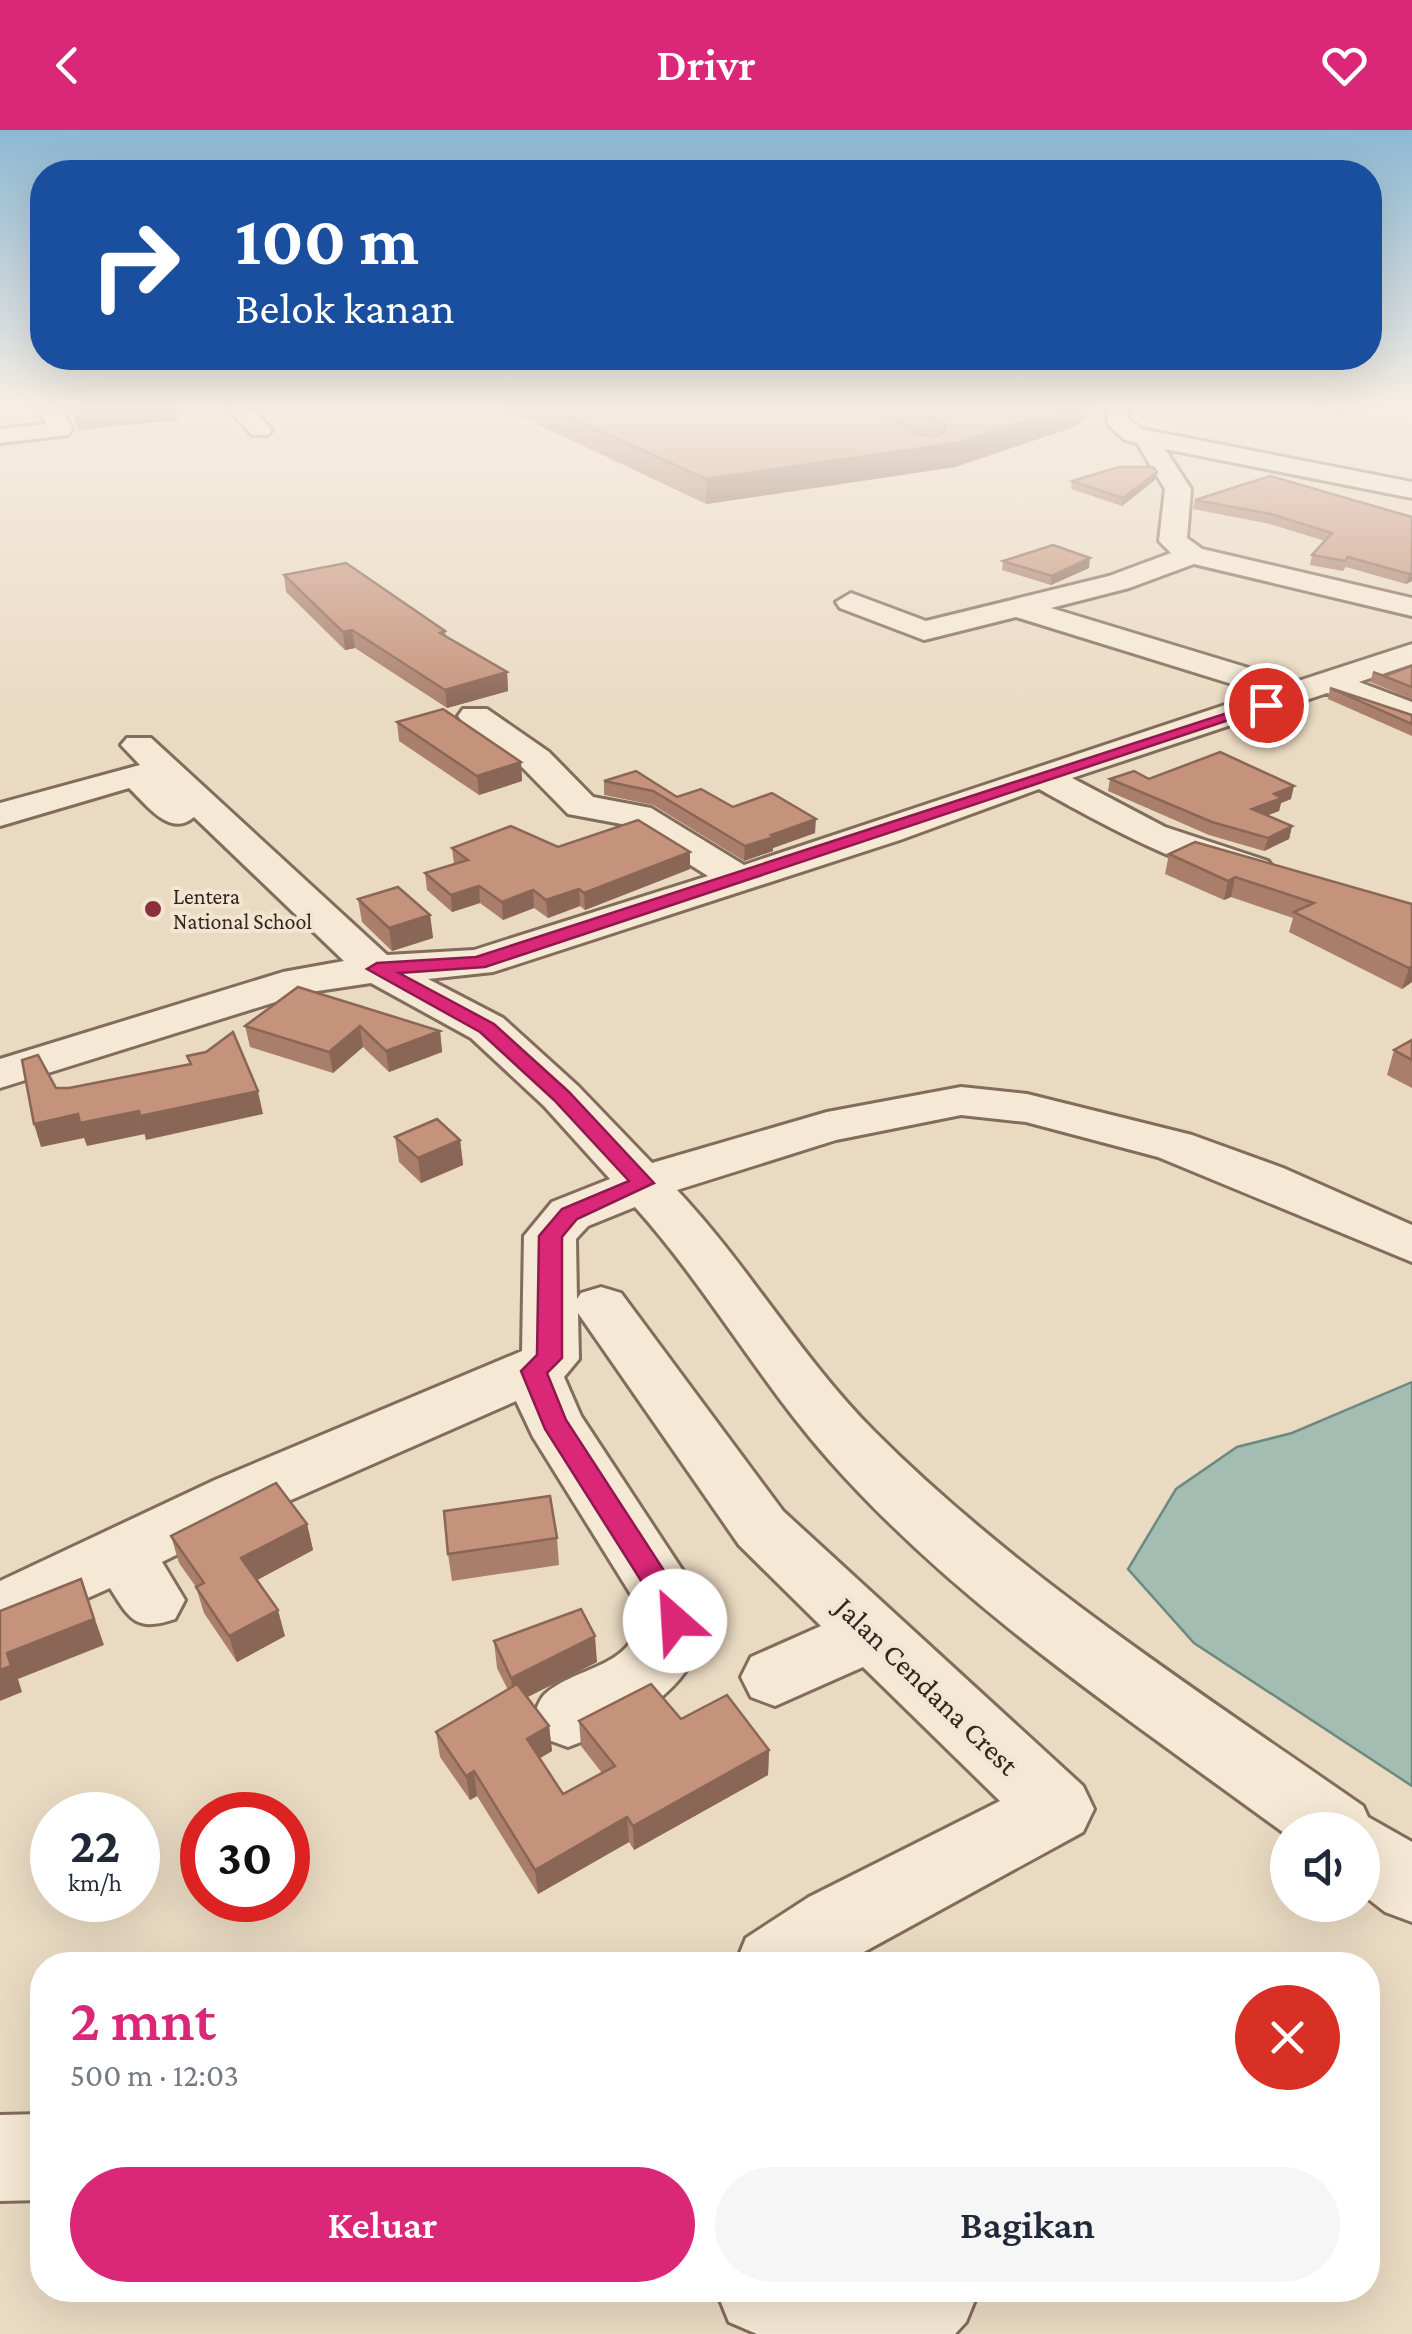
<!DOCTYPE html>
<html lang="id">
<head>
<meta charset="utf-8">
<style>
  :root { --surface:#fff; --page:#f6f6f7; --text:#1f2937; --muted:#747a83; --accent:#db2777 }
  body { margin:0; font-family:"Crimson Pro",serif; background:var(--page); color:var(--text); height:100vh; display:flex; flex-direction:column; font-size:38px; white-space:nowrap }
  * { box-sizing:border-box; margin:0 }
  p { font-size:32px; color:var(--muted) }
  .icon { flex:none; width:55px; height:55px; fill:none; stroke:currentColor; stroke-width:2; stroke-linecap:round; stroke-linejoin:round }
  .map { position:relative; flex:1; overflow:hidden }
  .side { position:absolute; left:30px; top:1822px; width:1350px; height:350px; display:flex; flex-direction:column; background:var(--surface); border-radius:40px; box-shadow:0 10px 40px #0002 }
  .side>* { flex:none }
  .guide { position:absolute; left:30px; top:30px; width:1352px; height:210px; border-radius:40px; box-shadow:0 10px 40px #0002; background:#1a4fa0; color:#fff; overflow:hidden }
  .controls { position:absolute; left:1270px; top:1682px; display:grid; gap:20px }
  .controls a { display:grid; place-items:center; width:110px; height:110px; border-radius:50%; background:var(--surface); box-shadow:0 10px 40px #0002; font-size:50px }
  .speed { position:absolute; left:30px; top:1662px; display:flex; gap:20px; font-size:50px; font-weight:700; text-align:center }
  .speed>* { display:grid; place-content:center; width:130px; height:130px; border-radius:50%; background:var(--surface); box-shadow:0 10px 40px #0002; line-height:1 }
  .speed small { font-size:25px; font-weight:400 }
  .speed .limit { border:15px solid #d22; background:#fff; color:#111 }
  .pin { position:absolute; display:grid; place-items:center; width:85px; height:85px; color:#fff; margin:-42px; border:5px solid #fff; border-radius:50%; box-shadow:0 2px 10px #0007 }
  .me { position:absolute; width:110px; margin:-55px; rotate:334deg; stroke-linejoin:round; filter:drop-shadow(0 0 8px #0008) }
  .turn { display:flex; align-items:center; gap:35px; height:210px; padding:0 40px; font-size:45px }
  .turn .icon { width:130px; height:130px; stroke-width:2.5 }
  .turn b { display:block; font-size:70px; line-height:85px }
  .round { display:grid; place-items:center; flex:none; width:105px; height:105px; border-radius:52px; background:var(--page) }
  .head { display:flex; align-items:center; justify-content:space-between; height:170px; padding:0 40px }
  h1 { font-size:60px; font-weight:600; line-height:75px; color:var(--accent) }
  .cta { display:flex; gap:20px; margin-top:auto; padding:20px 40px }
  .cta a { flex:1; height:115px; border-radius:60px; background:var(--accent); color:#fff; font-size:40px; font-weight:600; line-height:115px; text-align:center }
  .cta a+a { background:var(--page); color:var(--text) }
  header { display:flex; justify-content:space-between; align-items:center; height:130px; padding:0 40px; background:var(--accent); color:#fff; font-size:45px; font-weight:600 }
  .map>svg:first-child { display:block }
</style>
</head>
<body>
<header><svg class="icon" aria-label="back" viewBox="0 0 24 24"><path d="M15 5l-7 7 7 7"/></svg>Drivr<svg class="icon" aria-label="heart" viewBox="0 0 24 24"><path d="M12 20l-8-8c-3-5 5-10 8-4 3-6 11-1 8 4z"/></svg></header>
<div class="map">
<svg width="1412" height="2204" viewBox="0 0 1412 2204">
  <rect width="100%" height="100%" fill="#eadac2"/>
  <path fill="#a4bdb3" stroke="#6c8a7f" stroke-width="2.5" d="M1412 1252V1656L1194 1513 1128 1439 1176 1359 1237 1317 1292 1303Z"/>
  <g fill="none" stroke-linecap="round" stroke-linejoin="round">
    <g stroke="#826c5b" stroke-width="6">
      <g id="minor">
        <path d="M39 276H61L72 300 68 305 0 313V299L46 294Z"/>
        <path d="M226 276H249L272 300 268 305H252Z"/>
        <path d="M1106 276H1128V288L1141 299 1412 352V368L1165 319 1191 359 1187 408 1202 419 1412 468V486L1194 434 1129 458 1051 478 1295 552 1412 514V534L1359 552 1412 572V594L1327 563 1072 648 1165 697 1268 731 1274 739 1268 747C1216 760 1086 685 1039 659L900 710 493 842 428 849 503 888 578 956 652 1033 827 982 961 957 1027 964 1192 1005 1283 1038 1412 1095V1132L1158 1027 1026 992 961 985 836 1010 677 1060C748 1135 801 1228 874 1301 1020 1447 1195 1559 1363 1676L1368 1687 1412 1712V1792L1385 1782 1362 1764V1700H1288V1706C1132 1591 958 1476 829 1330 759 1251 706 1156 635 1077L588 1096 576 1109 577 1169 581 1163 601 1157 621 1163 783 1381 1083 1656 1094 1679 1083 1702 840 1835H735L746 1808 809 1767 1000 1671 863 1537 775 1576 751 1567 741 1547 751 1527 821 1496 739 1415 578 1183 579 1229 564 1247 581 1286 706 1476C708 1553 632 1594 568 1617L543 1608 533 1587C536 1581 539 1570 544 1565 577 1534 639 1540 640 1479L533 1307 516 1271 259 1384 162 1432 185 1470 175 1489C136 1502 130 1490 110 1458L0 1507V1451L215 1350 522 1221 524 1106 552 1072 610 1049 544 976 471 908 371 853 304 863 0 958V929L283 842 344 831 194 687C170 708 147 675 129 658L0 696V673L140 635 121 615 127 608H151L387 825 474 820 708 746 627 695 568 684 523 638 463 593 458 586 463 579H487L549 622 593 667 651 678 744 735 1261 563 1016 487 924 510 840 478 836 472 851 463 926 491 1109 446 1171 423 1159 411 1165 359 1137 313 1125 310 1108 295Z"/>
        <path d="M42 1984V2070L0 2071V1985Z"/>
        <path d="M716 2160H979L966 2192 955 2204H757L729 2192Z"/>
      </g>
    </g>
    <use href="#minor" fill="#f5e8d4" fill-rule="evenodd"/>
  </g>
  <g fill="#a97e6a">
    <path d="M69 276H176L178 290 78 300Z"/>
    <path d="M501 276H1093L1077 296 955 337 706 374 501 277Z"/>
    <path d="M1157 342 1155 350 1122 376 1071 359 1072 351Z"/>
    <path d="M1195 370 1412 387V451L1406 454 1346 437 1343 441 1310 435 1312 425 1325 411 1270 394 1193 379Z"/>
    <path d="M1003 431 1089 438 1051 455 1002 440Z"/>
    <path d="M284 445 445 501 446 506 507 542 508 561 447 578 355 518 345 520 286 462Z"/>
    <path d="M1412 536V569L1370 552 1373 542 1384 546Z"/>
    <path d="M1330 558 1412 585V606L1328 569Z"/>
    <path d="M397 592 521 632 522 651 479 665 399 611Z"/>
    <path d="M636 641 677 667 733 677 815 703 773 718V721L744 731 653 675 604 665V651Z"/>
    <path d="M1110 649H1149L1291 669 1281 673 1279 681 1267 685 1292 696 1289 709 1264 721 1209 705 1108 661Z"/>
    <path d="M558 717 690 722V739L585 780 580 776 548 788 534 778 503 790 480 773 452 782 427 760 425 743 454 734 452 718Z"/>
    <path d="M1169 724 1412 774V852L1402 859 1289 802 1293 788 1231 767 1224 770 1165 744Z"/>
    <path d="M358 769 430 785 433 808 392 821 362 792Z"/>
    <path d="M298 857 440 901 442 922 389 942 363 917 333 943 250 917 245 896Z"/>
    <path d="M1412 910V958L1387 945 1394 920Z"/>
    <path d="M395 1007 460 1010 463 1035 421 1053 399 1032Z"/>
    <path d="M307 1394 313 1420 257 1450 285 1506 237 1532 204 1483 196 1457 179 1433 171 1406Z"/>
    <path d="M557 1408 559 1435 452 1451 448 1424Z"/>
    <path d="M494 1511 597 1532 527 1567 549 1596 552 1621 540 1628 563 1664 602 1643 581 1616 579 1591 681 1589 769 1620 768 1645 634 1720 629 1712 538 1764 477 1666 470 1670 440 1627 436 1602 508 1560 497 1538Z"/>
  </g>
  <g fill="#8a6656">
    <path d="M73 276H176L178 290 78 300Z"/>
    <path d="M1072 276H1093L1077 296 955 337 706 374V349L957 313Z"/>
    <path d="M1157 342 1155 350 1122 376 1123 368Z"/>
    <path d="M1090 428 1089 438 1051 455 1052 446Z"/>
    <path d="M1412 443V451L1406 454 1409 444Z"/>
    <path d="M352 500 355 518 345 520 343 502Z"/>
    <path d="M507 542 508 561 447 578 445 560Z"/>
    <path d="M521 632 522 651 479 665 477 646Z"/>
    <path d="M1294 656 1291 669 1281 673 1279 681 1250 692 1252 679 1274 664Z"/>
    <path d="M816 689 815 703 773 718V721L744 731 745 716 771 705Z"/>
    <path d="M1292 696 1289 709 1264 721 1268 708Z"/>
    <path d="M690 722V739L585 780 584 763Z"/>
    <path d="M1235 747 1231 767 1224 770 1228 751Z"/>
    <path d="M479 756 480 773 452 782 451 765Z"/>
    <path d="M579 759 580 776 548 788 546 770Z"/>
    <path d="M533 760 534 778 503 790 502 772Z"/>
    <path d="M430 785 433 808 392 821 389 798Z"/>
    <path d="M1412 836V852L1402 859 1409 838Z"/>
    <path d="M360 896 363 917 333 943 329 922Z"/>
    <path d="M440 901 442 922 389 942 386 921Z"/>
    <path d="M258 961 263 984 146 1010 140 986Z"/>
    <path d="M139 981 145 1004 87 1016 84 1008 41 1017 34 994 78 984Z"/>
    <path d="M460 1010 463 1035 421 1053 418 1028Z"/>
    <path d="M307 1394 313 1420 248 1455 241 1428Z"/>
    <path d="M81 1449 104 1515 18 1549 22 1562 0 1571V1540L7 1523Z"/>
    <path d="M278 1480 285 1506 237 1532 229 1506Z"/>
    <path d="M595 1506 597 1532 514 1574 511 1548Z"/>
    <path d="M549 1596 552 1621 530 1634 527 1609Z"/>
    <path d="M769 1620 768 1645 634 1720 633 1696Z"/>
    <path d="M474 1641 477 1666 470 1670 466 1646Z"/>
    <path d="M627 1687 629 1712 538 1764 535 1740Z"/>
  </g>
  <g fill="#c5927b" stroke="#8a6656" stroke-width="2.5">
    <path d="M545 276H870L920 305 940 306 946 299 945 294 912 276H1072L957 313 706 349Z"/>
    <path d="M1119 337H1153L1157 342 1123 368 1072 351Z"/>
    <path d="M1270 346 1412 387V443L1409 444 1348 427 1345 431 1312 425 1332 403 1271 384 1195 370Z"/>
    <path d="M1053 415 1090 428 1052 446 1003 431Z"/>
    <path d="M346 433 445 501 440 503 507 542 445 560 352 500 343 502 284 445Z"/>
    <path d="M1412 536V557L1373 542 1384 546Z"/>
    <path d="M1330 558 1412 585V594Z"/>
    <path d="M443 579 521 632 477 646 397 592Z"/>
    <path d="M1220 622 1294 656 1274 664 1282 668 1252 679 1292 696 1268 708 1212 692 1110 649 1134 641 1149 649Z"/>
    <path d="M636 641 677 667 701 659 733 677 772 663 816 689 771 705 774 707 745 716 653 661 604 651Z"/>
    <path d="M638 690 690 722 584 763 579 759 546 770 533 760 502 772 479 756 451 765 425 743 468 730 452 718 511 696 558 717Z"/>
    <path d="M1195 712 1412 774V836L1409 838 1294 782 1314 773 1235 747 1228 751 1169 724Z"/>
    <path d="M398 757 430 785 389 798 358 769Z"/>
    <path d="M298 857 440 901 386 921 360 896 329 922 245 896Z"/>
    <path d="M233 902 258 961 140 986 139 981 80 993 78 984 34 994 22 930 38 925 56 958H69L191 934 187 926 206 922Z"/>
    <path d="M1412 910V930L1394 920Z"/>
    <path d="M437 989 460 1010 418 1028 395 1007Z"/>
    <path d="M276 1353 307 1394 241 1428 278 1480 229 1506 196 1457 204 1453 171 1406Z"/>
    <path d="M550 1366 557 1408 448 1424 444 1381Z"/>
    <path d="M81 1449 94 1489 7 1523 11 1536 0 1540V1481Z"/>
    <path d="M581 1479 595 1506 511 1548 494 1511Z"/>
    <path d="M517 1554 549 1596 527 1609 563 1664 615 1636 579 1591 651 1554 681 1589 727 1565 769 1620 633 1696 627 1687 535 1740 474 1641 466 1646 436 1602Z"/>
  </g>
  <linearGradient id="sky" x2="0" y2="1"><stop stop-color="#8db8d3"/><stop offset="0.47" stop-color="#f6eee4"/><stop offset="1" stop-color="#f6eee4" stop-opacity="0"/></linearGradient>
  <rect width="1412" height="584" fill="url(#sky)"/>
  <path fill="#db2777" stroke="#8e194d" stroke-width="2.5" d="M1261 572 1274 575 485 837 399 843 494 894 569 962 654 1053 577 1089 562 1107V1228L547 1243 566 1290 687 1476 689 1491 685 1499H665L659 1479 545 1299 521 1241 537 1225 539 1106 562 1079 629 1051 554 970 480 902 367 839 377 833 476 827Z"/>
  <circle fill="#8c3039" stroke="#f2e5d1" stroke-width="4" cx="153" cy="779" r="10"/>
  <g text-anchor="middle" stroke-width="8" stroke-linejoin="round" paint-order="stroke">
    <g font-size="22" fill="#33261e" stroke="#f2e5d1" text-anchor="start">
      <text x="173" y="774">Lentera<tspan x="173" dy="25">National School</tspan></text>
    </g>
    <g font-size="30" fill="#33261e" stroke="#f2e5d1">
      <text transform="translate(927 1556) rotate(44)" y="10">Jalan Cendana Crest</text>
    </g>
  </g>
</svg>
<div class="controls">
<a><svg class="icon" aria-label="sound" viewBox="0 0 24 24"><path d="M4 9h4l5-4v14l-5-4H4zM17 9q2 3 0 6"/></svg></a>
</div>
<div class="speed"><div>22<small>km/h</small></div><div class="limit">30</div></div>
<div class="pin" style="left:1266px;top:575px;background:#d93025"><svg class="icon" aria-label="arrive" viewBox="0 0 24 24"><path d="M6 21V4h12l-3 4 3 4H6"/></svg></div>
<svg class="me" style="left:675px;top:1491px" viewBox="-20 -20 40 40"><circle r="19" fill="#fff"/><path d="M0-13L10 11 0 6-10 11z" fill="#db2777"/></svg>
<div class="guide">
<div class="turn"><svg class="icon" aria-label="right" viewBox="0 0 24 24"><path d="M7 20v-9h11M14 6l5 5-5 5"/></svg><div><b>100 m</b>Belok kanan</div></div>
</div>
<section class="side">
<div class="head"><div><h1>2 mnt</h1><p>500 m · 12:03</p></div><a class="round" style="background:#d93025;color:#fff"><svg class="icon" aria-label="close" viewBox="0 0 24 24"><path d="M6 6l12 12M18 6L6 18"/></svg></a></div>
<div class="cta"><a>Keluar</a><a>Bagikan</a></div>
</section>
</div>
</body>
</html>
